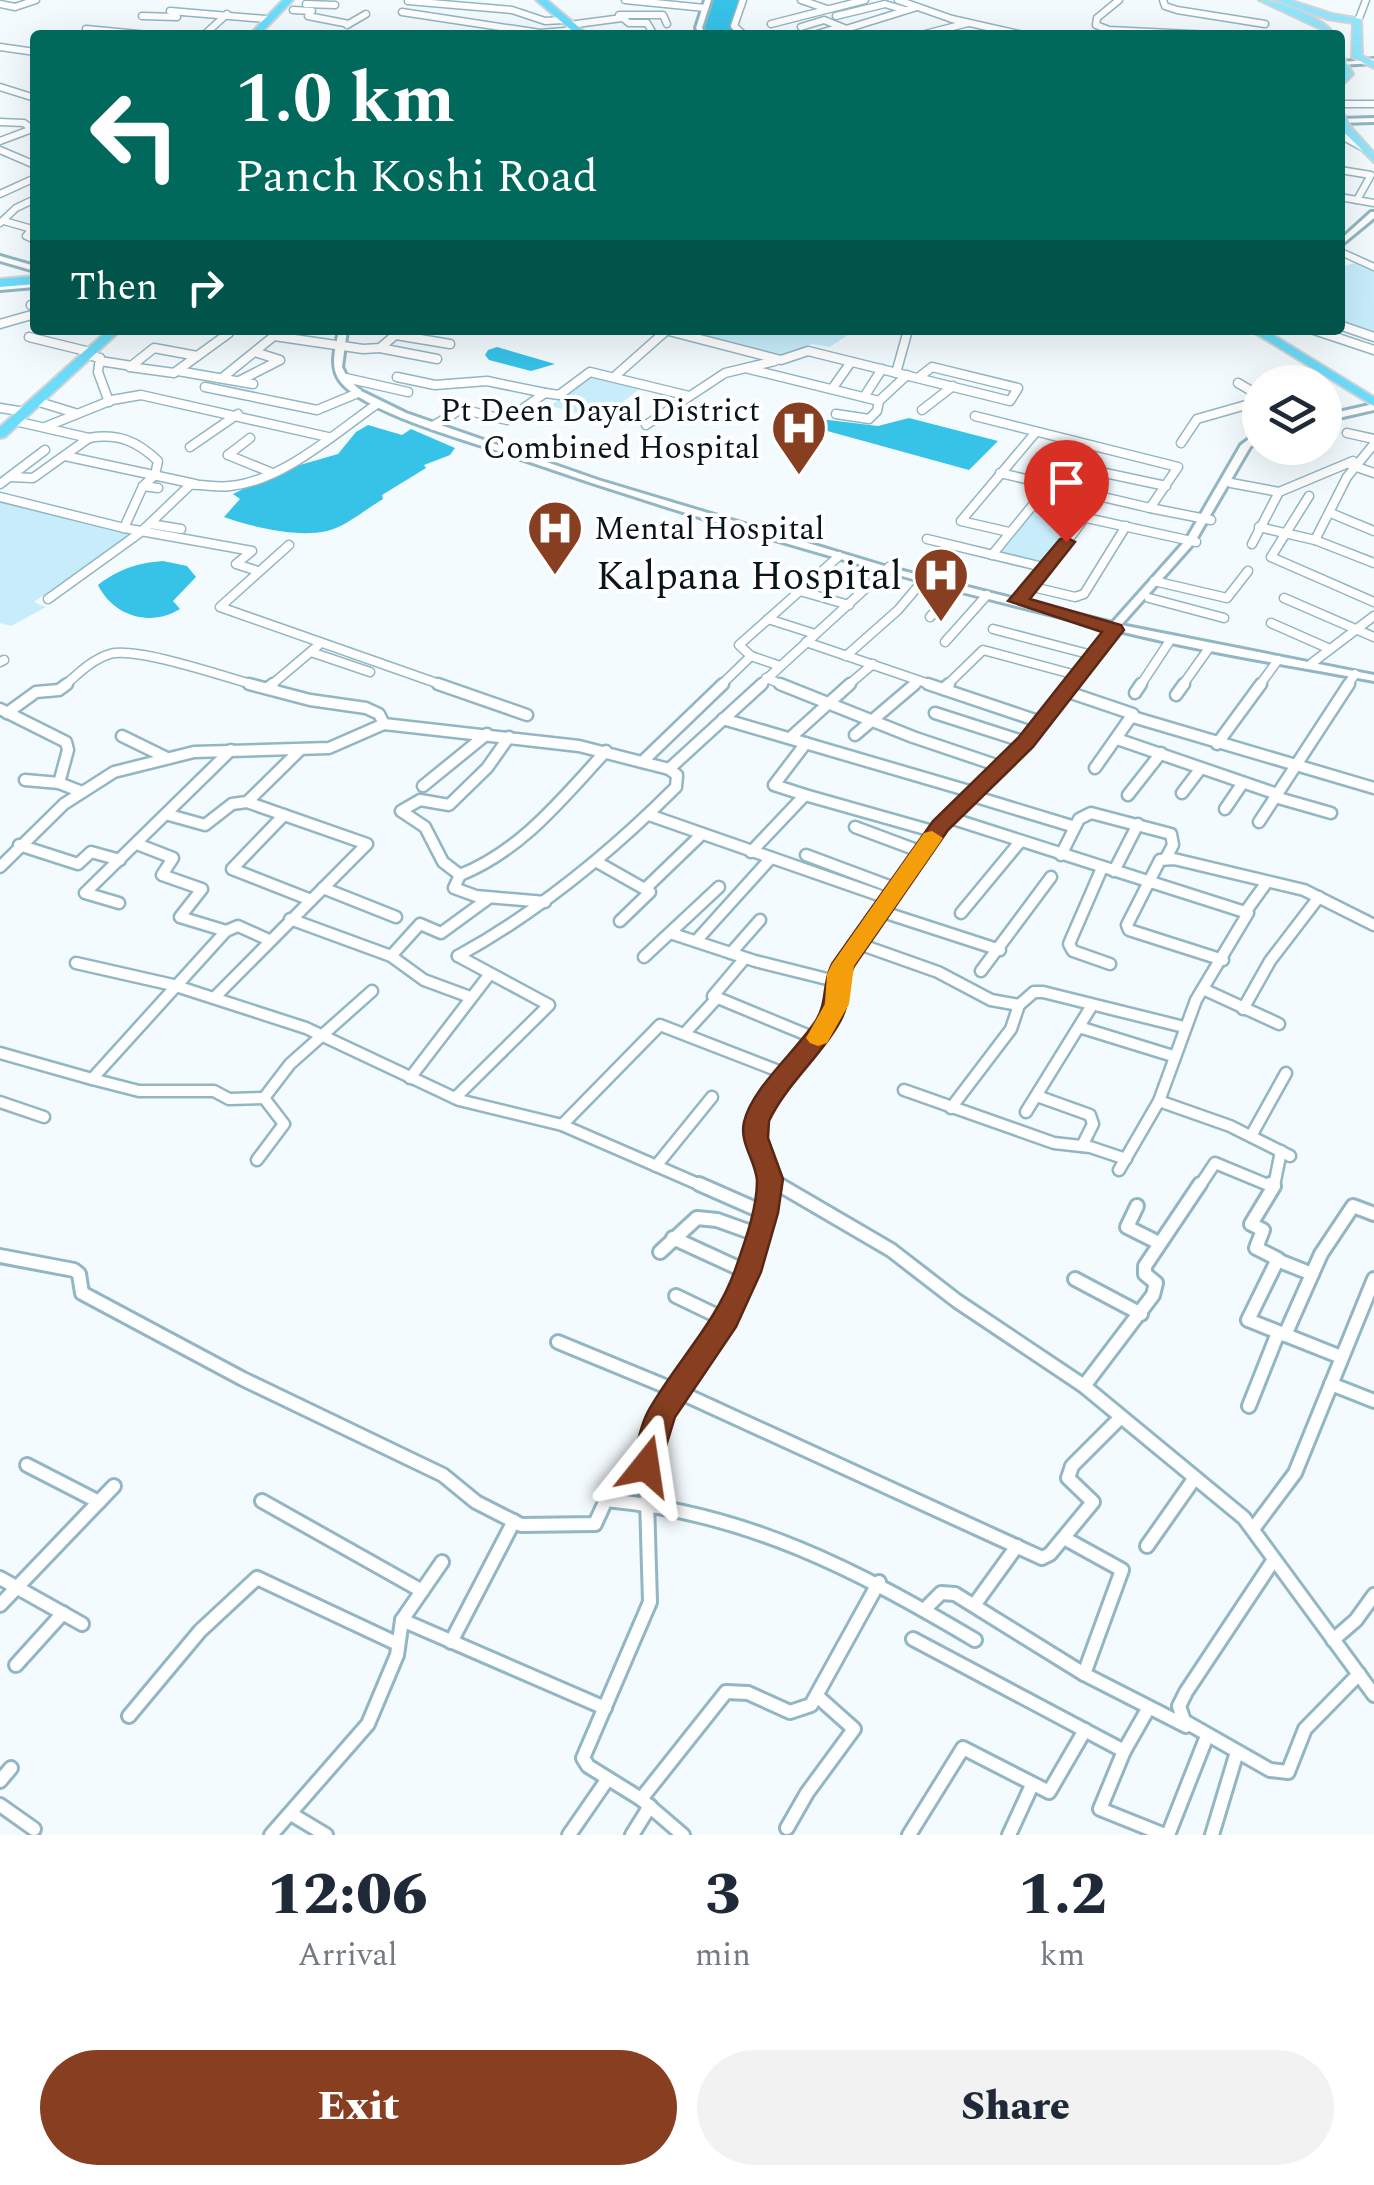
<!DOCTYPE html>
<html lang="en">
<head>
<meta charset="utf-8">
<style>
  :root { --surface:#fff; --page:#f2f2f3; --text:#1f2937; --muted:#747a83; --accent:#873e21 }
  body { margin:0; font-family:Spectral,serif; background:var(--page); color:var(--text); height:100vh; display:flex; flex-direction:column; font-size:38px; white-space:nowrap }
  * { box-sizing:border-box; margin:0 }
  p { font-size:32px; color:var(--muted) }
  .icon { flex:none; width:55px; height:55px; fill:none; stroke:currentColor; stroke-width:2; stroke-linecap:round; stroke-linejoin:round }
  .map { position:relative; height:1835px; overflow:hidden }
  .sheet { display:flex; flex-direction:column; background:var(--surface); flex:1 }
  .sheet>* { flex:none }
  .banner { position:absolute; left:30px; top:30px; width:1315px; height:305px; border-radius:10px; box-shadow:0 10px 40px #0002; background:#00695c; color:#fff; overflow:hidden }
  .tools { position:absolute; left:1242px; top:365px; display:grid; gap:20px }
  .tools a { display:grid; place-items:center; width:100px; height:100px; border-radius:50%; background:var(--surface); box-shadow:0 10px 40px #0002; font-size:50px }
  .pin { position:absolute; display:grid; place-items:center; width:85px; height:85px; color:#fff; margin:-102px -42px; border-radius:50% 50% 50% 0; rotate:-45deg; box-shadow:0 0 10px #0007 }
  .pin .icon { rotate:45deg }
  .me { position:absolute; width:110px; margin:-55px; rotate:15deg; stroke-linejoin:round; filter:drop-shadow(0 0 8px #0008) }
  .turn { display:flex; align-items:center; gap:35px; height:210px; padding:0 40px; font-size:45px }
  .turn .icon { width:130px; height:130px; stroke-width:2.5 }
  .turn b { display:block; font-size:70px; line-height:85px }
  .then { display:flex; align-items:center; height:95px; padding:0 40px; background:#0003; gap:20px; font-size:38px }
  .eta { display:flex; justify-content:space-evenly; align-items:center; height:170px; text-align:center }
  .eta b { font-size:60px; font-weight:800; line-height:70px }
  .primary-button { display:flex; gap:20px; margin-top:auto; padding:20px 40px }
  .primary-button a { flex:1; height:115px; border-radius:60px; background:var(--accent); color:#fff; font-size:40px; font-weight:800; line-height:115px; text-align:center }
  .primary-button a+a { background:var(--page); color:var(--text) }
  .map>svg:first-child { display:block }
</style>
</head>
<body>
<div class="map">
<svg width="1374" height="1835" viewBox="0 0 1374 1835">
  <rect width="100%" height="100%" fill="#f4fbfe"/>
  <g fill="#c7edfb">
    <path d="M1355 263 1374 271V336L1340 324V267Z"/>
    <path d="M671 330H855L830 347 812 344 786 355Z"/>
    <path d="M595 374 642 387 601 419 550 406Z"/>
    <path d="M0 502 131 535 34 602 46 607 11 626 0 623Z"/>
    <path d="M1036 509 1075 519 1040 564 1000 554Z"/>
  </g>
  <g fill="#37c2e8">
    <path d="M702 0H744L730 26 736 35 693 34 708 8Z"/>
    <path d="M497 347 555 364 531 371 489 360 485 355 488 350Z"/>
    <path d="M795 416 878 426 909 418 998 441 969 470 791 421Z"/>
    <path d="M368 425 402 435 411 429 455 448 450 455 424 465 426 468 382 495 383 499C366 509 345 527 327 531 296 538 252 527 224 517L240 499 233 494 279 471 338 454 356 432Z"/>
    <path d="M163 561 187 566 196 577 173 601 180 609C151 627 114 617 98 585 119 569 137 563 163 561Z"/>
  </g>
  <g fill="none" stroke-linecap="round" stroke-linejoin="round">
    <g stroke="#92b6c3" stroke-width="9">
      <g id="minor-far3">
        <path d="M625 0 705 8"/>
        <path d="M743 0 734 26 744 35"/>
        <path d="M801 0 827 9"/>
        <path d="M898 0 952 19 1023 35"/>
        <path d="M1119 0 1097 18 1096 25 1109 30 1211 35"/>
        <path d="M1163 0 1165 6 1177 10 1265 24"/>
        <path d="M408 1 512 10 545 21 564 20"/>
        <path d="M0 4 15 7 36 0"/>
        <path d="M306 4 335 5"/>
        <path d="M293 10 312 11 308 16 349 24"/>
        <path d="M170 11 266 19"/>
        <path d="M402 12 540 33 577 30"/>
        <path d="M142 16 177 17"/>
        <path d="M836 16 885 4 905 10"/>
        <path d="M1358 21 1366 0"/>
        <path d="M771 24 865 0"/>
        <path d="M347 25 366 14"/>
        <path d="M569 25 622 18"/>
        <path d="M801 27 824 20 849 30 835 35"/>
        <path d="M86 29 149 35"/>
        <path d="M846 29 917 7"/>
        <path d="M817 34 840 27"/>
        <path d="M164 35H172"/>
        <path d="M204 35 227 14"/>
        <path d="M654 35 647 23H629L619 15H663L667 24"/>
        <path d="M921 35 968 23"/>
        <path d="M0 47 35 52"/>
        <path d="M0 87 35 98"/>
        <path d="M1340 104H1374"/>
        <path d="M0 122 24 123 32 129 0 141"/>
        <path d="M1340 135 1364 148"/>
        <path d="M0 150 35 165"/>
        <path d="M1340 170 1371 175 1357 200"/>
        <path d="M0 194 35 178"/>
        <path d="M1340 197 1374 203"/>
        <path d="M4 221 32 229 26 236 35 240"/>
        <path d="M0 223 16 208 35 199"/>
        <path d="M1343 253 1374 267"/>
      </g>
    </g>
    <g stroke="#92b6c3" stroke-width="11">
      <g id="minor-far2">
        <path d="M31 305 35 306"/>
        <path d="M0 324 35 314"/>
        <path d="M1342 326 1374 337"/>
        <path d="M665 330 781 360 808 351 1010 401 1018 388 932 367 918 378"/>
        <path d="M1314 330 1374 350"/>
        <path d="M396 335 450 344"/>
        <path d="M29 337 90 352"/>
        <path d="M380 348 437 359"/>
        <path d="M88 355 100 358 98 372 109 402"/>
        <path d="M100 361 132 366"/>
        <path d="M130 367 174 373 229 333 222 330"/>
        <path d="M130 367 154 348 197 356"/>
        <path d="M749 369 879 401"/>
        <path d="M178 371 253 384"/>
        <path d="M896 373 908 330"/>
        <path d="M397 377 435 385 487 381 545 393"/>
        <path d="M614 377 667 330"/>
        <path d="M222 378 274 336 363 349 380 348 401 330"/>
        <path d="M346 378 408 392"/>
        <path d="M239 381 280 360 255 352"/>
        <path d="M1238 383 1260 396"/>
        <path d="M205 387 317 410 358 393"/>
        <path d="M832 389 851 362"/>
        <path d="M864 397 882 369"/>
        <path d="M36 401 75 413"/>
        <path d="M0 408 25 412"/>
        <path d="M922 410 953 386"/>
        <path d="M836 414 869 419 877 411 879 401 907 375"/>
        <path d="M975 416 1178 467 1150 508 1211 520"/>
        <path d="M646 425 725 373 775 361"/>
        <path d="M433 426 461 409 507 420 545 393 559 395 590 372 689 396"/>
        <path d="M45 427 112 400 141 395 328 437"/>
        <path d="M1347 433 1374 439"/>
        <path d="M89 438C118 433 137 441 158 461L155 475 143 486"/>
        <path d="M1181 443 1197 419 1260 401"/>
        <path d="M190 447 238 414"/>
        <path d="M228 455 270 472"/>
        <path d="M228 455 250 438"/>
        <path d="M65 456 195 484"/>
        <path d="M1063 464 1166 486"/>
        <path d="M1351 465 1374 473"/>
        <path d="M1000 473 1150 508"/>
        <path d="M10 477 33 478 89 438 15 421"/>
        <path d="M1231 483 1279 492"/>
        <path d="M0 484 45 450"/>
        <path d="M1048 484 1074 441"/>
        <path d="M1309 496 1271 557 1374 602"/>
        <path d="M0 497 124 528 252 551 236 564 258 571"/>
        <path d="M1333 514 1374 531"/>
        <path d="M150 524 181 529"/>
        <path d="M1259 527 1315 540 1374 563"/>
        <path d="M124 528 143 486 158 488"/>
        <path d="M1009 532 961 521 1036 432"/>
        <path d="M927 539 1047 568"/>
        <path d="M1315 540 1347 477 1374 444"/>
        <path d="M1252 544 1279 492 1353 461"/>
        <path d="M289 545 220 607 445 686"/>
        <path d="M992 555 1032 506 1196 542"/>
        <path d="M1154 581 1227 598 1248 571"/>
        <path d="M1033 587 1075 597 1084 594 1126 526"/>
        <path d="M800 591 849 605"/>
        <path d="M1149 598 1224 618"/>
        <path d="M1284 598 1374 637"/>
        <path d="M48 599 141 532 190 485C204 484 217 488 230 486 283 481 335 433 377 404"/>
        <path d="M1018 601 1033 587 1101 496"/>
        <path d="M930 617 957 587"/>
        <path d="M768 619 815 634"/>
        <path d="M1271 623 1330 649"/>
        <path d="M993 629 1092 655"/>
        <path d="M806 642 935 686"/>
        <path d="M945 642 987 595"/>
        <path d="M311 652 370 672"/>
        <path d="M846 656 898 610 926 577"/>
        <path d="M0 662 4 660"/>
        <path d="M1312 663 1374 616"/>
        <path d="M780 666 751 656 739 645 839 556"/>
        <path d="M766 678 786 686"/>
        <path d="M64 686C78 674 91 660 110 654 136 646 228 678 258 686"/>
        <path d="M270 686 321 643"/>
        <path d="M720 686 751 656"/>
        <path d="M759 686 889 567"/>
        <path d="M847 686 873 664"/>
        <path d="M912 686 918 681"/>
        <path d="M946 686 983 650 1076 675"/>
        <path d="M1068 686 1119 628"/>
        <path d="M1140 686 1171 639"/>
        <path d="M1182 686 1209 648"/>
        <path d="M1259 686 1278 660"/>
        <path d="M1347 686 1355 674"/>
      </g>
    </g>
    <g stroke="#92b6c3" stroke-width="15">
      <g id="minor-far1">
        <path d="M249 684 310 700 366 708 379 714 384 724"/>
        <path d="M438 684 527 715"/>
        <path d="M780 684 913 737 1002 767"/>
        <path d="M928 684 1041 722"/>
        <path d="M268 688 273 684"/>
        <path d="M943 689 949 684"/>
        <path d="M1065 691 1133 714 1095 768"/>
        <path d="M1135 693 1141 684"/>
        <path d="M1176 695 1184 684"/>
        <path d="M0 709 66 742 68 750 59 783"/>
        <path d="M7 713 36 692 59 690 67 684"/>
        <path d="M935 713 1025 742"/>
        <path d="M1133 717 1374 788"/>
        <path d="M723 719 976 793"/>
        <path d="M855 735 915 684"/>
        <path d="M122 736 165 757"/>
        <path d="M509 737 487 768 449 805 420 800 401 811 425 827 443 862 460 875C522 850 562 799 606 751"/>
        <path d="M790 738 850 684"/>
        <path d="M1117 739 1277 794"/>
        <path d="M1217 744 1261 684"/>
        <path d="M642 762 723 684"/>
        <path d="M25 780 59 783 82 792"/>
        <path d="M423 786 487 734"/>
        <path d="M1182 793 1201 768"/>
        <path d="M805 795 774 785 806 743"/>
        <path d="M1128 795 1161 753"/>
        <path d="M973 796 1075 827"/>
        <path d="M1275 797 1331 813"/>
        <path d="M247 802 300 750"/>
        <path d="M1225 809 1242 784"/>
        <path d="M169 815 205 825 232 804 247 802 367 844 214 998"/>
        <path d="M284 815 232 869 311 900"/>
        <path d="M649 815 890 899"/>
        <path d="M947 817 1248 913 1196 1000 1159 1101 1119 1170"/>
        <path d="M1259 822 1349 684"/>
        <path d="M855 827 922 852"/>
        <path d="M137 844 173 858 162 875 202 889 180 917 226 931"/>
        <path d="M19 845 78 864 91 852 120 860"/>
        <path d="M751 852 805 795 936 832"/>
        <path d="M806 855 897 889"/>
        <path d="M1061 855 1079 819 1091 813 1171 834 1173 845 1166 858"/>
        <path d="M597 862 650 892 620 921"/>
        <path d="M0 867 64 804 114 772 194 752 329 748 384 724 579 746 669 769 762 684"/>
        <path d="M1102 868 1069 944 1073 951 1110 964"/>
        <path d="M1114 871 1138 824"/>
        <path d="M460 875 454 888 476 896 545 902"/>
        <path d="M647 887 702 834"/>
        <path d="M323 888 396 917"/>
        <path d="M119 903 85 893 231 750"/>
        <path d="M1246 911 1267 882"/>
        <path d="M883 912 1000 950"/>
        <path d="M961 913 1019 843"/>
        <path d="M290 919 391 956 424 980 470 997"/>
        <path d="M670 933 755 961 839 982"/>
        <path d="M696 941 771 858"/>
        <path d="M859 944 938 972 991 1000 1019 1005 1034 992H1043L1184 1027"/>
        <path d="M731 953 760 920"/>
        <path d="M391 956 420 924 441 933 489 898"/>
        <path d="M458 956C540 911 610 853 676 787L677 775 669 769"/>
        <path d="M644 957 719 887"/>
        <path d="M745 958 713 996 817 1039"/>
        <path d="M1223 960 1129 930 1127 925 1160 860 1174 859 1304 890 1374 925"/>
        <path d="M76 963 173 985 306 1028 459 1100 562 1125 705 1187"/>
        <path d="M981 971 1051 877"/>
        <path d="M1203 989 1279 1024"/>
        <path d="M1243 1009 1270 961 1319 897"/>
        <path d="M1079 1027 1173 1056"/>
        <path d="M685 1033 717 998"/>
        <path d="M0 1053 92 1079 226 931 238 926 269 940"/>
        <path d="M410 1078 489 975"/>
        <path d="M92 1079 139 1091H214L229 1099 264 1098"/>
        <path d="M904 1090 1054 1143 1090 1147 1126 1159"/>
        <path d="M1037 1096 1090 1115 1093 1124 1082 1146"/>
        <path d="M455 1098 549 1005 458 956"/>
        <path d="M1159 1101 1230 1126 1290 1156"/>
        <path d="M0 1102 44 1117"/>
        <path d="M951 1108 1011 1029 1019 1005"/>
        <path d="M1026 1112 1091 1007"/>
        <path d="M562 1125 660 1025 789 1075"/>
        <path d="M1251 1136 1286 1073"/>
        <path d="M257 1160 284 1124 264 1098 290 1064 372 991"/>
        <path d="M656 1166 712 1097"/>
        <path d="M1274 1186 1281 1151"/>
        <path d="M769 1187 770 1179"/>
        <path d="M781 1187 770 1179 759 1154 756 1121 764 1105 829 1022 839 995 843 964 947 817 1025 742 1070 684"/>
        <path d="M1199 1187 1215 1163 1273 1187"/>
      </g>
    </g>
    <g stroke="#92b6c3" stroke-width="18">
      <g id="minor">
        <path d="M699 1184 765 1213"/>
        <path d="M778 1184 891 1250 957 1301 1084 1386 1244 1518 1374 1695"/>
        <path d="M1270 1184 1274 1186 1251 1224 1263 1230 1256 1248 1278 1259 1248 1320 1341 1357"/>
        <path d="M1137 1206 1127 1227 1159 1243"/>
        <path d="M673 1238 747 1272"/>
        <path d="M660 1252 697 1218 717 1220 759 1235"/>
        <path d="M0 1256 74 1270 79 1274 82 1293 243 1379 443 1475 476 1502 521 1525 595 1524 606 1500C747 1513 855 1569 975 1640"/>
        <path d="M1277 1260 1312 1274"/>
        <path d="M1075 1279 1141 1314"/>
        <path d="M676 1296 726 1320"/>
        <path d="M1285 1335 1321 1254 1353 1206 1374 1214"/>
        <path d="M558 1342 677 1391 1042 1558 1050 1554 1093 1502 1068 1478 1072 1466 1120 1418"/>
        <path d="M1331 1384 1374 1401"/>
        <path d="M1084 1386 1153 1295 1156 1283 1145 1274V1266L1200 1184"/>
        <path d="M1249 1406 1278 1333"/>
        <path d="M27 1465 99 1502"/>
        <path d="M262 1501 422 1591"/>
        <path d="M1253 1529 1295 1473 1374 1279"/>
        <path d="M1064 1538 1122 1570 1084 1674"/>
        <path d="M1147 1546 1194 1479"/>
        <path d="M1273 1561 1186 1692 1179 1706 1184 1721 1270 1770 1288 1772 1305 1729 1359 1674"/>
        <path d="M0 1578 82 1624"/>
        <path d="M975 1604 1017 1546"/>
        <path d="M0 1605 114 1486"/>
        <path d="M924 1610 941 1593 955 1594 1084 1674 1186 1726"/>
        <path d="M402 1620 605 1708"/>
        <path d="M913 1639 1124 1751 1100 1809 1165 1835"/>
        <path d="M1333 1640 1356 1620 1374 1595"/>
        <path d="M451 1642 514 1521"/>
        <path d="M16 1665 63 1613"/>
        <path d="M129 1716 200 1631 257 1578 398 1644"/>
        <path d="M1124 1751 1148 1709"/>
        <path d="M0 1781 11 1768"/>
        <path d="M641 1799 726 1692 748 1693 790 1712 811 1705 879 1582"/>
        <path d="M0 1805 34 1829"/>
        <path d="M291 1814 326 1835"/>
        <path d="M787 1828 807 1793 854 1729 817 1696"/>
        <path d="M271 1835 368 1724 397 1655 402 1620 442 1562"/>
        <path d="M569 1835 607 1780"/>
        <path d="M632 1835 650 1806"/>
        <path d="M683 1835 641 1799 588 1766 583 1758 650 1602 646 1466 655 1428 726 1320 747 1272 769 1184"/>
        <path d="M909 1835 963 1748 1049 1792 1085 1730"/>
        <path d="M1009 1835 1032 1785"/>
        <path d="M1168 1835 1207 1736"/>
        <path d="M1212 1835 1237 1752"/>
      </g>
    </g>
    <g stroke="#92b6c3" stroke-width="6">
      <g id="tertiary">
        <path d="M705 0H711L702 28 706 35H700L696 28Z"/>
        <path d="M1374 59V63L1340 65 1343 62Z"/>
        <path d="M1374 118V122L1340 123V119Z"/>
        <path d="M1371 212H1374V218L1340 246V240Z"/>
        <path d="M0 256 35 266V271L0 261Z"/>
        <path d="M35 281V287L0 290V284Z"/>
        <path d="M339 330H347L342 367 348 379 361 391 406 413 598 480 891 568 1112 623 1186 540 1241 445 1260 431V439L1250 447 1194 543 1121 625 1374 675V681C1295 666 1215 654 1136 635 921 585 707 524 498 451 461 439 361 410 340 381 329 366 336 347 339 330Z"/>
        <path d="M1374 404V410L1325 421V415Z"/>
      </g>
    </g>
    <g stroke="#d3d5d6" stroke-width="4">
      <g id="primary">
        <path d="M1259 0C1278 0 1325 18 1334 35H1324L1321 29Z"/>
        <path d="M1275 0H1289L1332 14 1361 19 1362 56 1374 61V68L1352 57 1353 23 1328 19Z"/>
        <path d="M1340 56 1343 57 1353 74 1340 87 1343 74Z"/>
        <path d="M1341 125H1349L1374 153V162L1341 129Z"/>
      </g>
    </g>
    <g stroke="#d3d5d6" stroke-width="4">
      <g id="trunk">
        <path d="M283 0H293L259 35H249Z"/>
        <path d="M536 0H547L588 35H577Z"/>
        <path d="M35 276V284L0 287V279Z"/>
        <path d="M108 330H121L5 437 0 438V427Z"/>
        <path d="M1250 330H1265L1374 397V406Z"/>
      </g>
    </g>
    <use href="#minor-far3" stroke="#fff" stroke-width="6"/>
    <use href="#minor-far2" stroke="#fff" stroke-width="8"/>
    <use href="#minor-far1" stroke="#fff" stroke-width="10"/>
    <use href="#minor" stroke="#fff" stroke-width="12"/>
    <use href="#tertiary" fill="#fff" fill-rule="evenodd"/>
    <use href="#primary" fill="#91e5fc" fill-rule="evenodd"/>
    <use href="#trunk" fill="#6cdcfb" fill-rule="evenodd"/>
    <g stroke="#d3d5d6" stroke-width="12" stroke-linecap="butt">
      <path id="primary-bridge" d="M1340 116 1345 127"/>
    </g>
    <use href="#primary-bridge" stroke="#91e5fc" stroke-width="10"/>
  </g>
  <path fill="#873e21" stroke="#582815" stroke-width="2.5" d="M1066 537 1075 542 1030 599 1121 625 1124 630 1033 747 948 830 854 966C845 984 853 1001 838 1025 818 1059 786 1085 769 1121L768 1138 783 1179 778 1213 761 1272 736 1327 675 1417 657 1475 646 1478 636 1475 632 1466C637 1447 640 1425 650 1408 677 1361 716 1323 735 1270 744 1244 757 1210 757 1181 756 1161 739 1143 744 1122 752 1088 796 1051 815 1022 828 1003 822 983 832 964L933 821 1018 738 1102 632 1008 601 1060 539Z"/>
  <path fill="#f59e0b" d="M932 831 943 838 854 966 849 1004 827 1043 818 1046 810 1043 806 1038 825 1004 827 974 832 964 924 833Z"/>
  <defs>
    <g id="hospital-pin" transform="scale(2.875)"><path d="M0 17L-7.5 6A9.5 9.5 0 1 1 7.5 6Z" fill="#873e21" stroke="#fff"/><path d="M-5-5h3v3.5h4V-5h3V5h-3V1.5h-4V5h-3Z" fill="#fff"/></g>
  </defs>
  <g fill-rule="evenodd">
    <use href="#hospital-pin" x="799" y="428"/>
    <use href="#hospital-pin" x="555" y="528"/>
    <use href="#hospital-pin" x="941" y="575"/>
  </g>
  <g text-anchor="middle" stroke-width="8" stroke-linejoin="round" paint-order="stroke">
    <g font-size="32" fill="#08161b" stroke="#fff" text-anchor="end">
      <text x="760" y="421">Pt Deen Dayal District<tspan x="760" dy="37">Combined Hospital</tspan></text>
      <text x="594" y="539" text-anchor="start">Mental Hospital</text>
    </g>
    <g font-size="40" fill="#08161b" stroke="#fff" text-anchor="end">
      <text x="902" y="589">Kalpana Hospital</text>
    </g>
  </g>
</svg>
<div class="tools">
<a><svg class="icon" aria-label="layers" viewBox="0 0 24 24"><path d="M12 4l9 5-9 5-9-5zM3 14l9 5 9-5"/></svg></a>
</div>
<div class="pin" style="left:1066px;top:542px;background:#d93025"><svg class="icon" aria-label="arrive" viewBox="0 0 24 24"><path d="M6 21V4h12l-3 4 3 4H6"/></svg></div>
<svg class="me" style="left:646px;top:1466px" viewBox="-20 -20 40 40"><path d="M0-17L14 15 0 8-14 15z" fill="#873e21" stroke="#fff" stroke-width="4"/></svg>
<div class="banner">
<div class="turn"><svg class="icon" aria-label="left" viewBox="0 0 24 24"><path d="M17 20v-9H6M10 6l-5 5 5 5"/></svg><div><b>1.0 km</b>Panch Koshi Road</div></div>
<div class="then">Then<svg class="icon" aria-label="right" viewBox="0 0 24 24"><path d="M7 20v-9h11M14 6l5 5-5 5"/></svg></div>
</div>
</div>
<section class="sheet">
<div class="eta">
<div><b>12:06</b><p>Arrival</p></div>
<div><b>3</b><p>min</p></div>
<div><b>1.2</b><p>km</p></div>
</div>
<div class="primary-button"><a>Exit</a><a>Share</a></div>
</section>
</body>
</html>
